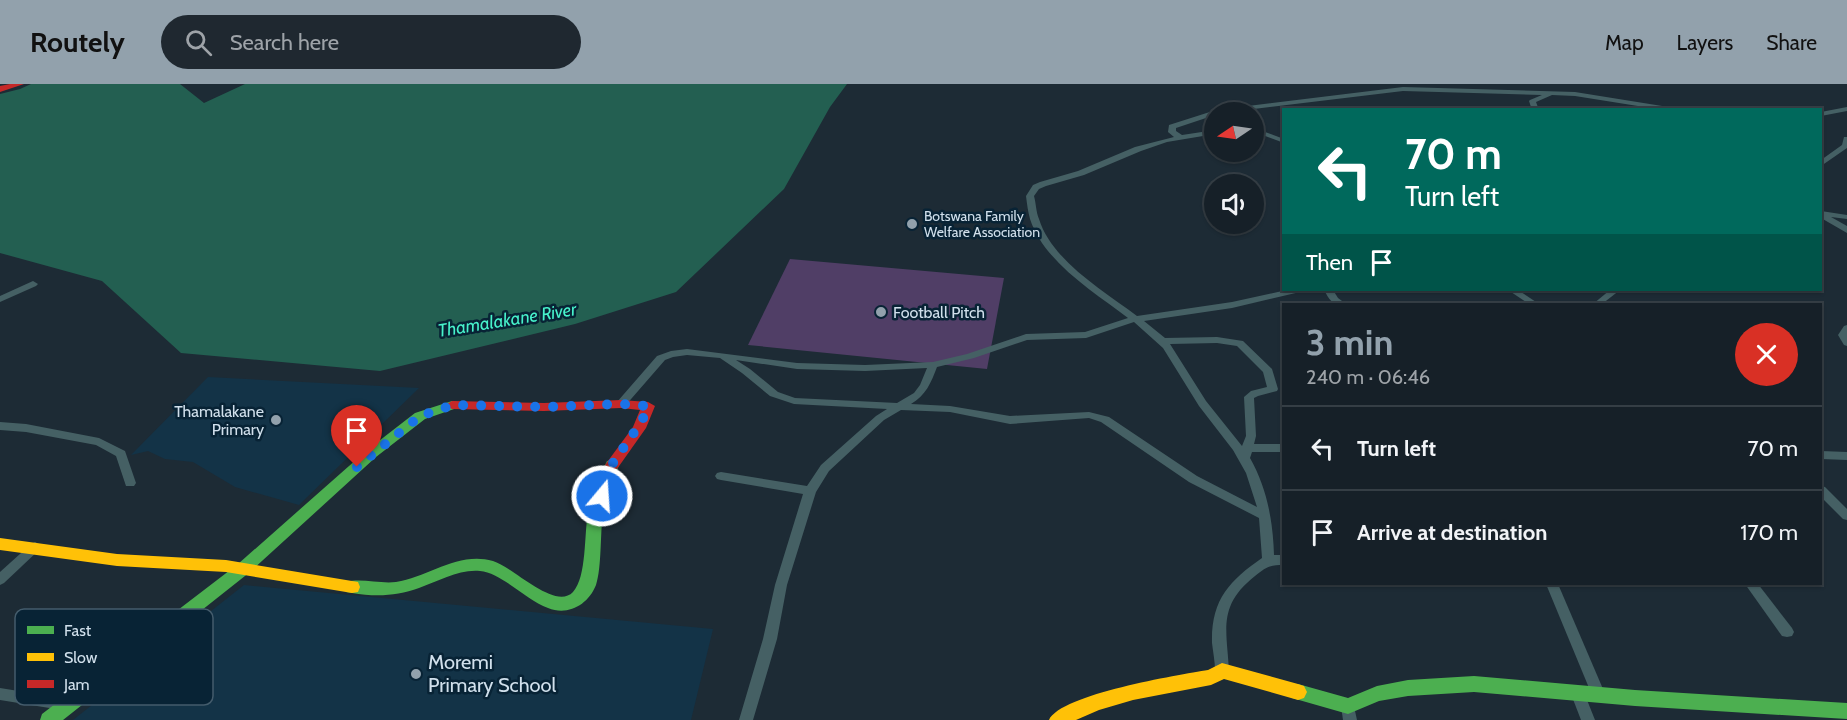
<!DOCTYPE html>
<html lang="en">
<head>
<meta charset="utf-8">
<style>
  :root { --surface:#162028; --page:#1f2830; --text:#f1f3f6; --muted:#9ea3a8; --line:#353e45; --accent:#92a1ac }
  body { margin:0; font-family:Cabin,sans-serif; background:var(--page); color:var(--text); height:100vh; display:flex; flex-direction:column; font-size:22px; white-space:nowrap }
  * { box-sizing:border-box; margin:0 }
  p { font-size:20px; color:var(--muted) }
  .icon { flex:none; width:33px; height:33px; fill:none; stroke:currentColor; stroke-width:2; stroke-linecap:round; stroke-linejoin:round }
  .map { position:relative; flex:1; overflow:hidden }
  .side { position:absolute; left:1282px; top:219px; width:540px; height:282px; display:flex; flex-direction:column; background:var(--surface); border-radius:0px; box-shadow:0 2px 4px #0004,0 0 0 2px var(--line) }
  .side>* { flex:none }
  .guide { position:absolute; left:1282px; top:24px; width:540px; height:183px; border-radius:0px; box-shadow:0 2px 4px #0004,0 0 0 2px var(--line); background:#00695c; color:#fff; overflow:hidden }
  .needle { width:39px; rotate:257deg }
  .controls { position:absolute; left:1204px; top:18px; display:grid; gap:12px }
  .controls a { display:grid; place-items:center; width:60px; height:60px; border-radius:50%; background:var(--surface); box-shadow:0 2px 4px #0004,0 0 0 2px var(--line); font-size:30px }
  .pin { position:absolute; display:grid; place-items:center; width:51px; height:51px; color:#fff; margin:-62px -26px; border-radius:50% 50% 50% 0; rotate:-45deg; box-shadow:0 0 6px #0007 }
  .pin .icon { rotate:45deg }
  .me { position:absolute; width:66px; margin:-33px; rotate:18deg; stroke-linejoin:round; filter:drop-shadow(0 0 4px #0008) }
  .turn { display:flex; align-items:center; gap:21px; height:126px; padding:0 24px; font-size:27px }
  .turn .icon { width:78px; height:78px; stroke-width:2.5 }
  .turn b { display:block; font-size:42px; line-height:51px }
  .then { display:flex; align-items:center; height:57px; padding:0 24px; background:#0003; gap:12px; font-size:22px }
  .round { display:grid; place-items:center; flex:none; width:63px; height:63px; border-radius:32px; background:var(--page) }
  .overview { display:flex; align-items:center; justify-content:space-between; height:102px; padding:0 24px }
  h1 { font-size:36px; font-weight:700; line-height:45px; color:var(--accent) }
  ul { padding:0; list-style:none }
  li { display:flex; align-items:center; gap:18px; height:84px; padding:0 24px; border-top:2px solid var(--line) }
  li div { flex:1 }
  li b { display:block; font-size:22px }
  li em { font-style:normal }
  header { display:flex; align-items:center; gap:36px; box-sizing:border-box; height:84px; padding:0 30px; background:var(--accent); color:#111 }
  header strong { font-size:28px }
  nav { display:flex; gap:33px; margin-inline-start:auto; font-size:21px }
  .search { width:420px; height:54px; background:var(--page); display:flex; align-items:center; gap:15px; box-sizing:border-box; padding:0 21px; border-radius:33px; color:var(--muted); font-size:22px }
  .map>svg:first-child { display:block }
</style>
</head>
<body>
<header>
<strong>Routely</strong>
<div class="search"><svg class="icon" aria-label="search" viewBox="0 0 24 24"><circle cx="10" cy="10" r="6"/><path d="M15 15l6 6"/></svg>Search here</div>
<nav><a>Map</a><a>Layers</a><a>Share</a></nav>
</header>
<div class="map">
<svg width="1847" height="636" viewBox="0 0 1847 636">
  <rect width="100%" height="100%" fill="#1d2b35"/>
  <g fill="#133347">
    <path d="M208 293 419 304 299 421 235 403 193 378 165 375 148 367 131 371Z"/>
    <path d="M244 501 713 545 691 636H73Z"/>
  </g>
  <path fill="#503e66" d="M790 175 1004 194 987 285 748 261Z"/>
  <path fill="#235f51" d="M31 0H180L204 19 245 0H847L830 23 784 105 676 208 575 240 380 287 181 269 102 197 0 169V10L20 5Z"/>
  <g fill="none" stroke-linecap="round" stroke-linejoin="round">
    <g fill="#456064" fill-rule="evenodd">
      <path d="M1403 3 1575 8 1687 26H1663L1575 12 1552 11 1536 18 1539 26H1532L1529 17 1530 16 1542 11 1403 7 1229 28H1215V31L1176 44V47L1182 51 1215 46V50L1167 58 1141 67 1084 91 1046 102 1039 105 1034 112C1036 119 1036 128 1039 135 1052 177 1104 207 1137 232L1232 218 1287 206H1302L1300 208 1232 224 1144 237 1165 254 1217 253 1243 257 1272 285 1278 305 1277 307 1258 312 1254 314 1256 352 1254 360H1284V368H1252L1250 374C1267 404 1273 437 1274 471H1284V481C1269 481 1266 483 1255 492 1217 522 1227 546 1229 587L1227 591 1222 593 1217 591 1215 587C1215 577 1213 568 1212 559 1211 516 1229 497 1262 474L1259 434 1189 398 1101 338 1089 334 1010 340 950 328 901 326 884 336 829 387 816 408 787 501 777 555 753 636H739L763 555 775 501 803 410 721 396 717 395 715 392 717 389 721 388 807 402 821 381 876 332 887 325 794 320 770 312 742 289 720 274 687 271 673 273 665 276 625 322H617L616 320 617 318 657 272 671 267 687 265 797 279 865 281 933 278 967 270 1026 250 1085 248 1128 234C1094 208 1044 178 1030 135 1028 128 1027 120 1026 112L1033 101 1040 98 1078 87 1135 63 1174 53 1168 48 1169 41 1216 26ZM1134 238 1163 264 1199 322 1233 366 1246 389 1257 423 1197 392 1109 333 1089 328 1010 332 950 322 911 320C926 311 931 299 937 283L974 274 1027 256 1086 254ZM1217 259 1237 262 1263 288 1267 303 1251 307 1244 313 1246 352 1242 362 1206 317 1170 260ZM736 276 797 285 865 287 927 284 920 301 914 309 897 319 795 314 778 308 750 285Z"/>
      <path d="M1847 23V27L1821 32V28Z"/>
      <path d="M1254 44 1284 55V59L1254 48Z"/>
      <path d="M1844 53H1847V64L1821 82V76L1842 61Z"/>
      <path d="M1821 127 1847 131V135L1831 133 1847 142V149L1821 134Z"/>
      <path d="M33 197 38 200 36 202 0 218V212Z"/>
      <path d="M1324 206H1333L1338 214 1346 220C1333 222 1330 217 1324 206Z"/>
      <path d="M1508 206H1518L1539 220H1529Z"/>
      <path d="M1610 206H1620L1602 220H1593Z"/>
      <path d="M1847 241V262L1844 261 1838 251 1844 242Z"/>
      <path d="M0 338 26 340 99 354 125 367 136 399 134 402H126L116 372 96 361 26 348 0 346Z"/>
      <path d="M1821 367 1847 368V376L1821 375Z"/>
      <path d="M1821 402 1825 403 1847 425V436L1843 435 1821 413Z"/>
      <path d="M35 458 39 460 41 463 39 466 4 499 0 501V488L31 460Z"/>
      <path d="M1546 500H1558L1606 612 1604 616 1599 618 1594 616Z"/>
      <path d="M1745 500H1758L1792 544 1794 548 1792 552 1787 553 1782 552Z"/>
      <path d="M0 604 68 615 73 617 75 621 73 625 68 627 0 616Z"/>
      <path d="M1578 604 1583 606 1595 636H1581L1571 610 1573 606Z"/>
      <path d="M1348 616 1353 618 1357 636H1343L1341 622 1343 618Z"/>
    </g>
    <g fill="#4caf50" fill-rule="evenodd">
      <path d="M452 317 457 318 459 321 457 324 425 335 376 373 250 488 63 636H40L42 630 238 480 366 367 415 329Z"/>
      <path d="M612 376 617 377 619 381C614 396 606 413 603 429 600 449 602 483 596 501 588 521 568 532 548 524 526 516 502 489 480 487 459 485 439 497 419 504 397 512 376 513 352 509L346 508 344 503 346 498C361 494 380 500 396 498 429 493 458 467 493 477 513 483 555 527 573 508 587 493 584 449 588 429 591 413 599 396 605 381L607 377Z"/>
      <path d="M1474 592 1635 606 1847 619V635L1635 622 1474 608 1408 612 1379 617 1348 630 1292 614 1289 608 1292 602 1298 600 1348 614 1377 602 1408 596Z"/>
    </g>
    <g fill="#ffc107" fill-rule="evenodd">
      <path d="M0 454 117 470 226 476 358 498 360 503 358 508 352 509 226 488 117 482 0 466Z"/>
      <path d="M1222 579 1298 600 1304 602 1307 608 1304 614 1298 616 1224 595 1211 601 1133 616 1099 626 1076 636H1049C1061 610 1178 591 1208 586Z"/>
    </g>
    <g fill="#c62828" fill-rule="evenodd">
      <path d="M10 0H24L0 8V2Z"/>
      <path d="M621 316 648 318 655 322 646 344 617 385H607L605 381 633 343 640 326 621 324 544 327 452 325 445 321 452 317 544 319Z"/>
    </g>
  </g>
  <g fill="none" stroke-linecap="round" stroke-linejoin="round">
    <path stroke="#1a73e8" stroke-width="10" stroke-dasharray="0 18" d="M357 383 420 332 453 321 544 323 621 320 648 322 642 337 613 379 602 412"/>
  </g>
  <g fill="#92a1ac" stroke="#082335" stroke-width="2">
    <circle cx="912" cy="140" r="6"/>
    <circle cx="881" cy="228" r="6"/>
    <circle cx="276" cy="336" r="6"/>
    <circle cx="416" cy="590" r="6"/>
  </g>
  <g text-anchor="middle" stroke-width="5" stroke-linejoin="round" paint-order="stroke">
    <g font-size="14" fill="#d1e0ec" stroke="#082335" text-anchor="start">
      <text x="924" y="137">Botswana Family<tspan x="924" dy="16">Welfare Association</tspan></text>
    </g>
    <g font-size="16" fill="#d1e0ec" stroke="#082335" text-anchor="start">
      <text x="893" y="234">Football Pitch</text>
      <text x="264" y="333" text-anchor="end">Thamalakane<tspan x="264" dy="18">Primary</tspan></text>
    </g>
    <g font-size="18" font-style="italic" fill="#47f2cb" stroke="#082335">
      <text transform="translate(507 236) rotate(-9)" y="6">Thamalakane River</text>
    </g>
    <g font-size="20" fill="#d1e0ec" stroke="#082335" text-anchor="start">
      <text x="428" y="585">Moremi<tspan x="428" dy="23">Primary School</tspan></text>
    </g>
  </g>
  <rect x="15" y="525" width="198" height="96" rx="9" fill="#082335" stroke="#445c6c" stroke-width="1.5"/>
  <rect x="27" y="542" width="27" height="8" fill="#4caf50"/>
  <rect x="27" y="569" width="27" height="8" fill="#ffc107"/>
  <rect x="27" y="596" width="27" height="8" fill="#c62828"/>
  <g font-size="16" fill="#d1e0ec">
    <text x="64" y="552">Fast</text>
    <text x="64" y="579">Slow</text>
    <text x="64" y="606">Jam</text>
  </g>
</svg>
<div class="controls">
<a><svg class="needle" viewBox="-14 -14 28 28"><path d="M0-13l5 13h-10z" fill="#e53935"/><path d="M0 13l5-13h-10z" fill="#9ea3a8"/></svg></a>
<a><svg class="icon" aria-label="sound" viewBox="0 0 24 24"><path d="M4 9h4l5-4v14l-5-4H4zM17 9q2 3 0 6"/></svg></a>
</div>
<div class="pin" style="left:357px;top:383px;background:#d93025"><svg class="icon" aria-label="arrive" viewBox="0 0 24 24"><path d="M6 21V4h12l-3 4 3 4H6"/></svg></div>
<svg class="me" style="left:602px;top:412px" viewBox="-20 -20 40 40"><circle r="17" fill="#1a73e8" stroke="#fff" stroke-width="3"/><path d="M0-11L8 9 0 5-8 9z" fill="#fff"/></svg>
<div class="guide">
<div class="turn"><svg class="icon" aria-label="left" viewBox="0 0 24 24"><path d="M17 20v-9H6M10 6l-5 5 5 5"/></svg><div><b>70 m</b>Turn left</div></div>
<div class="then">Then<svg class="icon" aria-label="arrive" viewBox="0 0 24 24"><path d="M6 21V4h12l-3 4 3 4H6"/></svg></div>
</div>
<section class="side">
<div class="overview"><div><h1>3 min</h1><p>240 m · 06:46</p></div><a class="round" style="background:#d93025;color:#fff"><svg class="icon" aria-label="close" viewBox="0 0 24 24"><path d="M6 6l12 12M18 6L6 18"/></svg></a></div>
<ul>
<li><svg class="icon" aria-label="left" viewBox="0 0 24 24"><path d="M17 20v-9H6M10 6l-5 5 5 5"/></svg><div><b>Turn left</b></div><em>70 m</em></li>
<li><svg class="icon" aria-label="arrive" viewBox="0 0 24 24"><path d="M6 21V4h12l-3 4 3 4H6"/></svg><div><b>Arrive at destination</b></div><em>170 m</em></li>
</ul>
</section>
</div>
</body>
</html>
